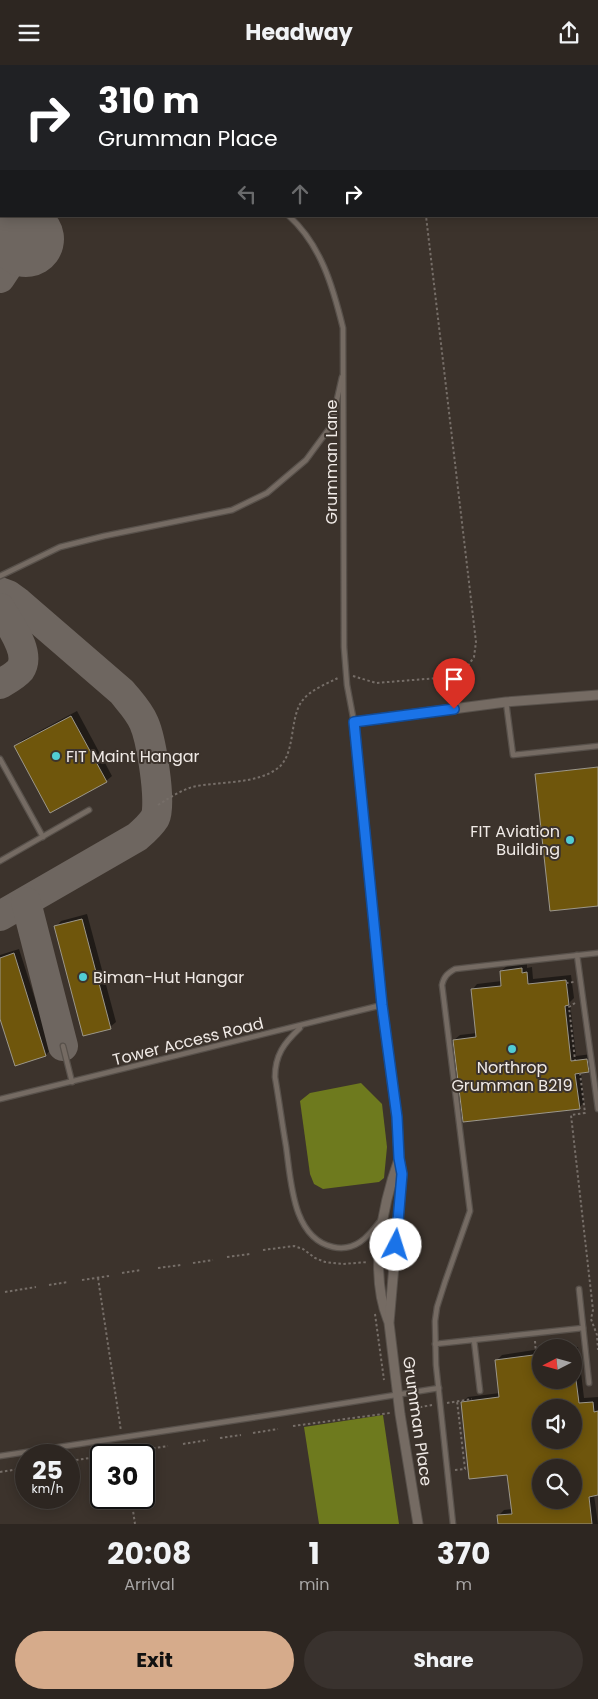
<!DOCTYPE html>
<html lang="en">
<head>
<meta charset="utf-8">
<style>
  :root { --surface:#2d2621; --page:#39322e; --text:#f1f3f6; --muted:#a7a5a5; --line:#48433f; --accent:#d6ab8b }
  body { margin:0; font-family:Poppins,sans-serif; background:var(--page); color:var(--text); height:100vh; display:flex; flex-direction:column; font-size:19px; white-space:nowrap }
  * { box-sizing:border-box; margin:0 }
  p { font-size:16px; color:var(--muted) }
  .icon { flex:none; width:28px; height:28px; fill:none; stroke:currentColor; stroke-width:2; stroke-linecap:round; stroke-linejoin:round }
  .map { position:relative; height:1459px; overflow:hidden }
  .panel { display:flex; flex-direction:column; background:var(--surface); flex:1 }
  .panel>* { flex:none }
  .top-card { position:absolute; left:0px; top:0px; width:599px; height:152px; box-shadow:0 2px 12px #0003,0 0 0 1px var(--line); background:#202124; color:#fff; overflow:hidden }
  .needle { width:32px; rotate:264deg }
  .buttons { position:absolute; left:532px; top:1274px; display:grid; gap:10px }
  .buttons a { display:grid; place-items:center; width:50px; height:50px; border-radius:50%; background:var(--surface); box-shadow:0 2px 12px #0003,0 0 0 1px var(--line); font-size:25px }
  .speed { position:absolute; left:15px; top:1379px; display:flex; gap:10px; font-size:25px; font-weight:700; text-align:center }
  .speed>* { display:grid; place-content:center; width:65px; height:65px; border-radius:50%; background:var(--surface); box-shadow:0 2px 12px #0003,0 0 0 1px var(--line); line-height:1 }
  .speed small { font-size:12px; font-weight:400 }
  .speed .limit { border:2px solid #111; border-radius:8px; background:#fff; color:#111 }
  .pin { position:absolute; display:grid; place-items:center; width:42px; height:42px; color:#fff; margin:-51px -21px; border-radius:50% 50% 50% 0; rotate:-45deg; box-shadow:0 0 5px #0007 }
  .pin .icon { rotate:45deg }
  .me { position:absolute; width:55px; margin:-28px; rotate:5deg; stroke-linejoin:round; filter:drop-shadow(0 0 4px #0008) }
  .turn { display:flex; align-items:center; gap:18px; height:105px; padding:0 15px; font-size:22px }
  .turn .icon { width:65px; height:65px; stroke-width:2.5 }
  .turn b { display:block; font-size:35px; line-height:42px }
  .lanes { display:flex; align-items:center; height:48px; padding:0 15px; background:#0003; justify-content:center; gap:25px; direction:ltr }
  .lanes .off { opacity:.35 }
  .eta { display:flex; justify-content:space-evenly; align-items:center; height:85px; text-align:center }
  .eta b { font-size:30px; font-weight:700; line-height:35px }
  .action { display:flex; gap:10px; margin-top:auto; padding:10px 15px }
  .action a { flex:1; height:58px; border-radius:30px; background:var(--accent); color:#111; font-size:20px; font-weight:700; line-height:58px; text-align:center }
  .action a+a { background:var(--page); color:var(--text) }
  header { display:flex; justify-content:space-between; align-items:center; height:65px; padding:0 15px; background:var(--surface); font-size:22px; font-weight:700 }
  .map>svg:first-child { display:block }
</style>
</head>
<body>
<header><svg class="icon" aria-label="menu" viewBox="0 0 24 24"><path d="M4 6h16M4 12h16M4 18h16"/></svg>Headway<svg class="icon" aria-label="share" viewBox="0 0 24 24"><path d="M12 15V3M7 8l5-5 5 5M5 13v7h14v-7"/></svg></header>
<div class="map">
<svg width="598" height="1459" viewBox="0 0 598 1459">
  <rect width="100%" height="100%" fill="#3c332c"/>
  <g fill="#6e7a1e">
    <path d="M361 1018 382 1039 387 1082 384 1113 379 1117 323 1124 314 1119 310 1109 300 1036 310 1028Z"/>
    <path d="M383 1350 399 1459H319L304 1362Z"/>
  </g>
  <g fill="#0007" fill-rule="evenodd">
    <path d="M77 646 112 711 106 716 16 682 21 676Z"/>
    <path d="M598 702V840L537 709Z"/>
    <path d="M87 849 116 957 110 962 56 862 61 856Z"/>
    <path d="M19 884 51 984 46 990 0 949V890Z"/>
    <path d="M527 898V903L532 902 533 914 571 910 574 933 570 937 576 991 592 989 594 1000 588 1006 581 1007 584 1037 579 1043 454 975 460 970 477 968 472 925 477 919 502 916 501 906 507 901Z"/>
    <path d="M570 1282H578L584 1333 598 1332V1429L594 1430 598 1459H499L498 1451 504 1445 513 1444 509 1408 462 1337 468 1332 500 1328 496 1296 502 1290 541 1284V1315H574V1282ZM541 1342H574V1375H541ZM541 1402H574V1435H541Z"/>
  </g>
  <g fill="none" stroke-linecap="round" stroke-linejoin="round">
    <g stroke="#6e6660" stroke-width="30">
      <path d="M151 1 152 0"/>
      <path d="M0 30 1 31"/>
      <path d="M0 213 41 151"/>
      <path d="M0 527 8 530 19 538 122 627C130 637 139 646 144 658 151 674 162 738 155 753 150 761 144 766 137 772L0 851"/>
      <path d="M0 543C9 559 32 588 20 605 15 611 7 615 0 619"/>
      <path d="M26 837 63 981"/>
    </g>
    <path stroke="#6e6660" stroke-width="76" d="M0 155 26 174"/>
  </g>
  <g fill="#6f560c" stroke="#9c978b" fill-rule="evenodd">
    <path d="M71 651 107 717 50 748 14 681Z"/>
    <path d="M598 702V841L550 846 535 709Z"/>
    <path d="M82 854 111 964 83 971 54 861Z"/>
    <path d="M14 888 46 991 15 1001 0 954V893Z"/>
    <path d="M522 903V908L527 907 528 919 566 915 569 940 565 941 571 996 587 994 589 1007 575 1009 580 1044 463 1057 453 975 476 972 471 924 501 921 500 906Z"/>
    <path d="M541 1289V1315H576L579 1338 593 1337 594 1347 598 1346V1430L589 1432 592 1459H498L497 1450 512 1449 507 1410 469 1414 461 1337 499 1332 495 1295ZM541 1342H574V1375H541ZM541 1402H574V1435H541Z"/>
  </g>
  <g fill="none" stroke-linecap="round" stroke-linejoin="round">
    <g stroke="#58514b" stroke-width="7">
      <g id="lane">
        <path d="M290 1 293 0"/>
        <path d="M363 1V0"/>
        <path d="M289 151C321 180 333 222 343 263L344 582 347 620 354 657"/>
        <path d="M0 511 60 482 104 471 232 445 267 428 306 395 331 361 342 312"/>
        <path d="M506 637 513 690 598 681"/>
        <path d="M0 694 43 772"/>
        <path d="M0 796 89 745"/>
        <path d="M577 890 598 1044"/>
        <path d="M300 963C284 978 275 990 275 1012 279 1035 282 1058 286 1081 291 1115 292 1173 333 1182 355 1187 368 1172 380 1156"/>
        <path d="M63 981 72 1017"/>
        <path d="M0 1034 382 940"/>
        <path d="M579 1224 589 1318"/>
        <path d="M474 1275 480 1326"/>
        <path d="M435 1279 583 1263"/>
        <path d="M0 1391 283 1348 439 1323"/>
        <path d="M453 1459 436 1300 435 1256 437 1242 445 1217 470 1146 442 920C444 911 448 908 455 904L598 888"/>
      </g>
    </g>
    <g stroke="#58514b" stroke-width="11">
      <g id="street">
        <path d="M388 1255C369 1208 382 1141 399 1094"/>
        <path d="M418 1459 400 1349 389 1258 402 1109 399 1093 397 1053 382 940 354 657 506 637 598 630"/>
      </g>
    </g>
    <g stroke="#766e68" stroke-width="2" stroke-dasharray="2.5 2.5" stroke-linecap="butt">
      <path d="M353 611 376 618 450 612 465 605 474 592 476 577 426 151"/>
      <path d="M158 740C169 733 180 726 192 722 218 716 256 720 278 703 296 689 289 654 302 636 310 625 326 619 338 613"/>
      <path d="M566 918 574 917"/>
      <path d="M575 938 569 942 575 995"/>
      <path d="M580 1008 585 1048 571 1050 593 1245 591 1254 597 1270 598 1285"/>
      <path d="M263 1185 294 1181 303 1184 315 1193 325 1197 343 1199 368 1197"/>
      <path d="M227 1192 250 1189"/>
      <path d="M193 1198 213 1195"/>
      <path d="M158 1203 181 1200"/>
      <path d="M122 1208 141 1205"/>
      <path d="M98 1213 121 1366"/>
      <path d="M82 1215 109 1211"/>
      <path d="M49 1220 68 1217"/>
      <path d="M5 1227 36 1222"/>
      <path d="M375 1249 384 1315"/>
      <path d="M535 1276 536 1289"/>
      <path d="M447 1338 472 1334"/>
      <path d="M410 1344 432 1340"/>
      <path d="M293 1361 390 1348"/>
      <path d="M253 1368 278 1364"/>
      <path d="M220 1373 241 1370"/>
      <path d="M183 1379 208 1375"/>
      <path d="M123 1380 125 1390"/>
      <path d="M148 1384 168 1381"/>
      <path d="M111 1390 137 1386"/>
      <path d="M76 1395 96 1392"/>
      <path d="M455 1405 465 1404 457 1336"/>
      <path d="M0 1407 19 1404"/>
      <path d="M131 1432 135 1459"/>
    </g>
    <use href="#lane" stroke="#756b63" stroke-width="4.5"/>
    <use href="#street" stroke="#756b63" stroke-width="9"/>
  </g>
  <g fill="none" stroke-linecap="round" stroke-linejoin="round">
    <g stroke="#114b97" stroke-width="12">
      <path id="route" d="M396 1180 402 1109 399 1093 397 1052 382 940 354 657 454 644"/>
    </g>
    <use href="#route" stroke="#1a73e8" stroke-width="9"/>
  </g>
  <g fill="#51ccd4" stroke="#3c332c" stroke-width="2">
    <circle cx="56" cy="691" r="5"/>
    <circle cx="570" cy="775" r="5"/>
    <circle cx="83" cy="912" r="5"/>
    <circle cx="512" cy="984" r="5"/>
  </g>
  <g text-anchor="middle" stroke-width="4" stroke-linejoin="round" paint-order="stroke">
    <g font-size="16" fill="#f0eae6" stroke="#3c332c">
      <text transform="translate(331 397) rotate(-90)" y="6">Grumman Lane</text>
      <text transform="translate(188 976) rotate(-14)" y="6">Tower Access Road</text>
      <text transform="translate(418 1356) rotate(82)" y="6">Grumman Place</text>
    </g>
    <g font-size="16" fill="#f0eae6" stroke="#3c332c" text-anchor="start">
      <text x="66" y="697">FIT Maint Hangar</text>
      <text x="560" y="772" text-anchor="end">FIT Aviation<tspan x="560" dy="18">Building</tspan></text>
      <text x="93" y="918">Biman-Hut Hangar</text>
      <text x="512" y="1008" text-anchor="middle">Northrop<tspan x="512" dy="18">Grumman B219</tspan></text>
    </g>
  </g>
</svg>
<div class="buttons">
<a><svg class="needle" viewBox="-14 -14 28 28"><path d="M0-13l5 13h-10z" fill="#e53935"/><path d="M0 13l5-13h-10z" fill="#a7a5a5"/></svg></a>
<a><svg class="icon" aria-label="sound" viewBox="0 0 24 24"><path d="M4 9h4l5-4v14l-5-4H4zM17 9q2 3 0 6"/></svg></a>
<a><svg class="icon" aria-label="search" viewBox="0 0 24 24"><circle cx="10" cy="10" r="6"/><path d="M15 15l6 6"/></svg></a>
</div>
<div class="speed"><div>25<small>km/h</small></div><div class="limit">30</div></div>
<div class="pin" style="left:454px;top:644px;background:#d93025"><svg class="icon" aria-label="arrive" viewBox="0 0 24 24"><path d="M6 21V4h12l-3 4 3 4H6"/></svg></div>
<svg class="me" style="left:396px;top:1180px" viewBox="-20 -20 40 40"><circle r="19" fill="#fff"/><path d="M0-13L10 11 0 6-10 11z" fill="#1a73e8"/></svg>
<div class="top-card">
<div class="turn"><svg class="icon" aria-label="right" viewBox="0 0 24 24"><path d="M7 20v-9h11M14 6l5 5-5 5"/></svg><div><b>310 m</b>Grumman Place</div></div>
<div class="lanes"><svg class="icon off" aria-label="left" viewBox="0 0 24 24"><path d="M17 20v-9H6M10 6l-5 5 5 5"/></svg><svg class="icon off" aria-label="ahead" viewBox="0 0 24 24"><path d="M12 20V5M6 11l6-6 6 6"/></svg><svg class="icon" aria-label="right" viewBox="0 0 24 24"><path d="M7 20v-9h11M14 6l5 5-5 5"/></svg></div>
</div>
</div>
<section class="panel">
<div class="eta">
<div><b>20:08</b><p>Arrival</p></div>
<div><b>1</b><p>min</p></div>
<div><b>370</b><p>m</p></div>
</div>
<div class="action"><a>Exit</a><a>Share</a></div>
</section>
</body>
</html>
